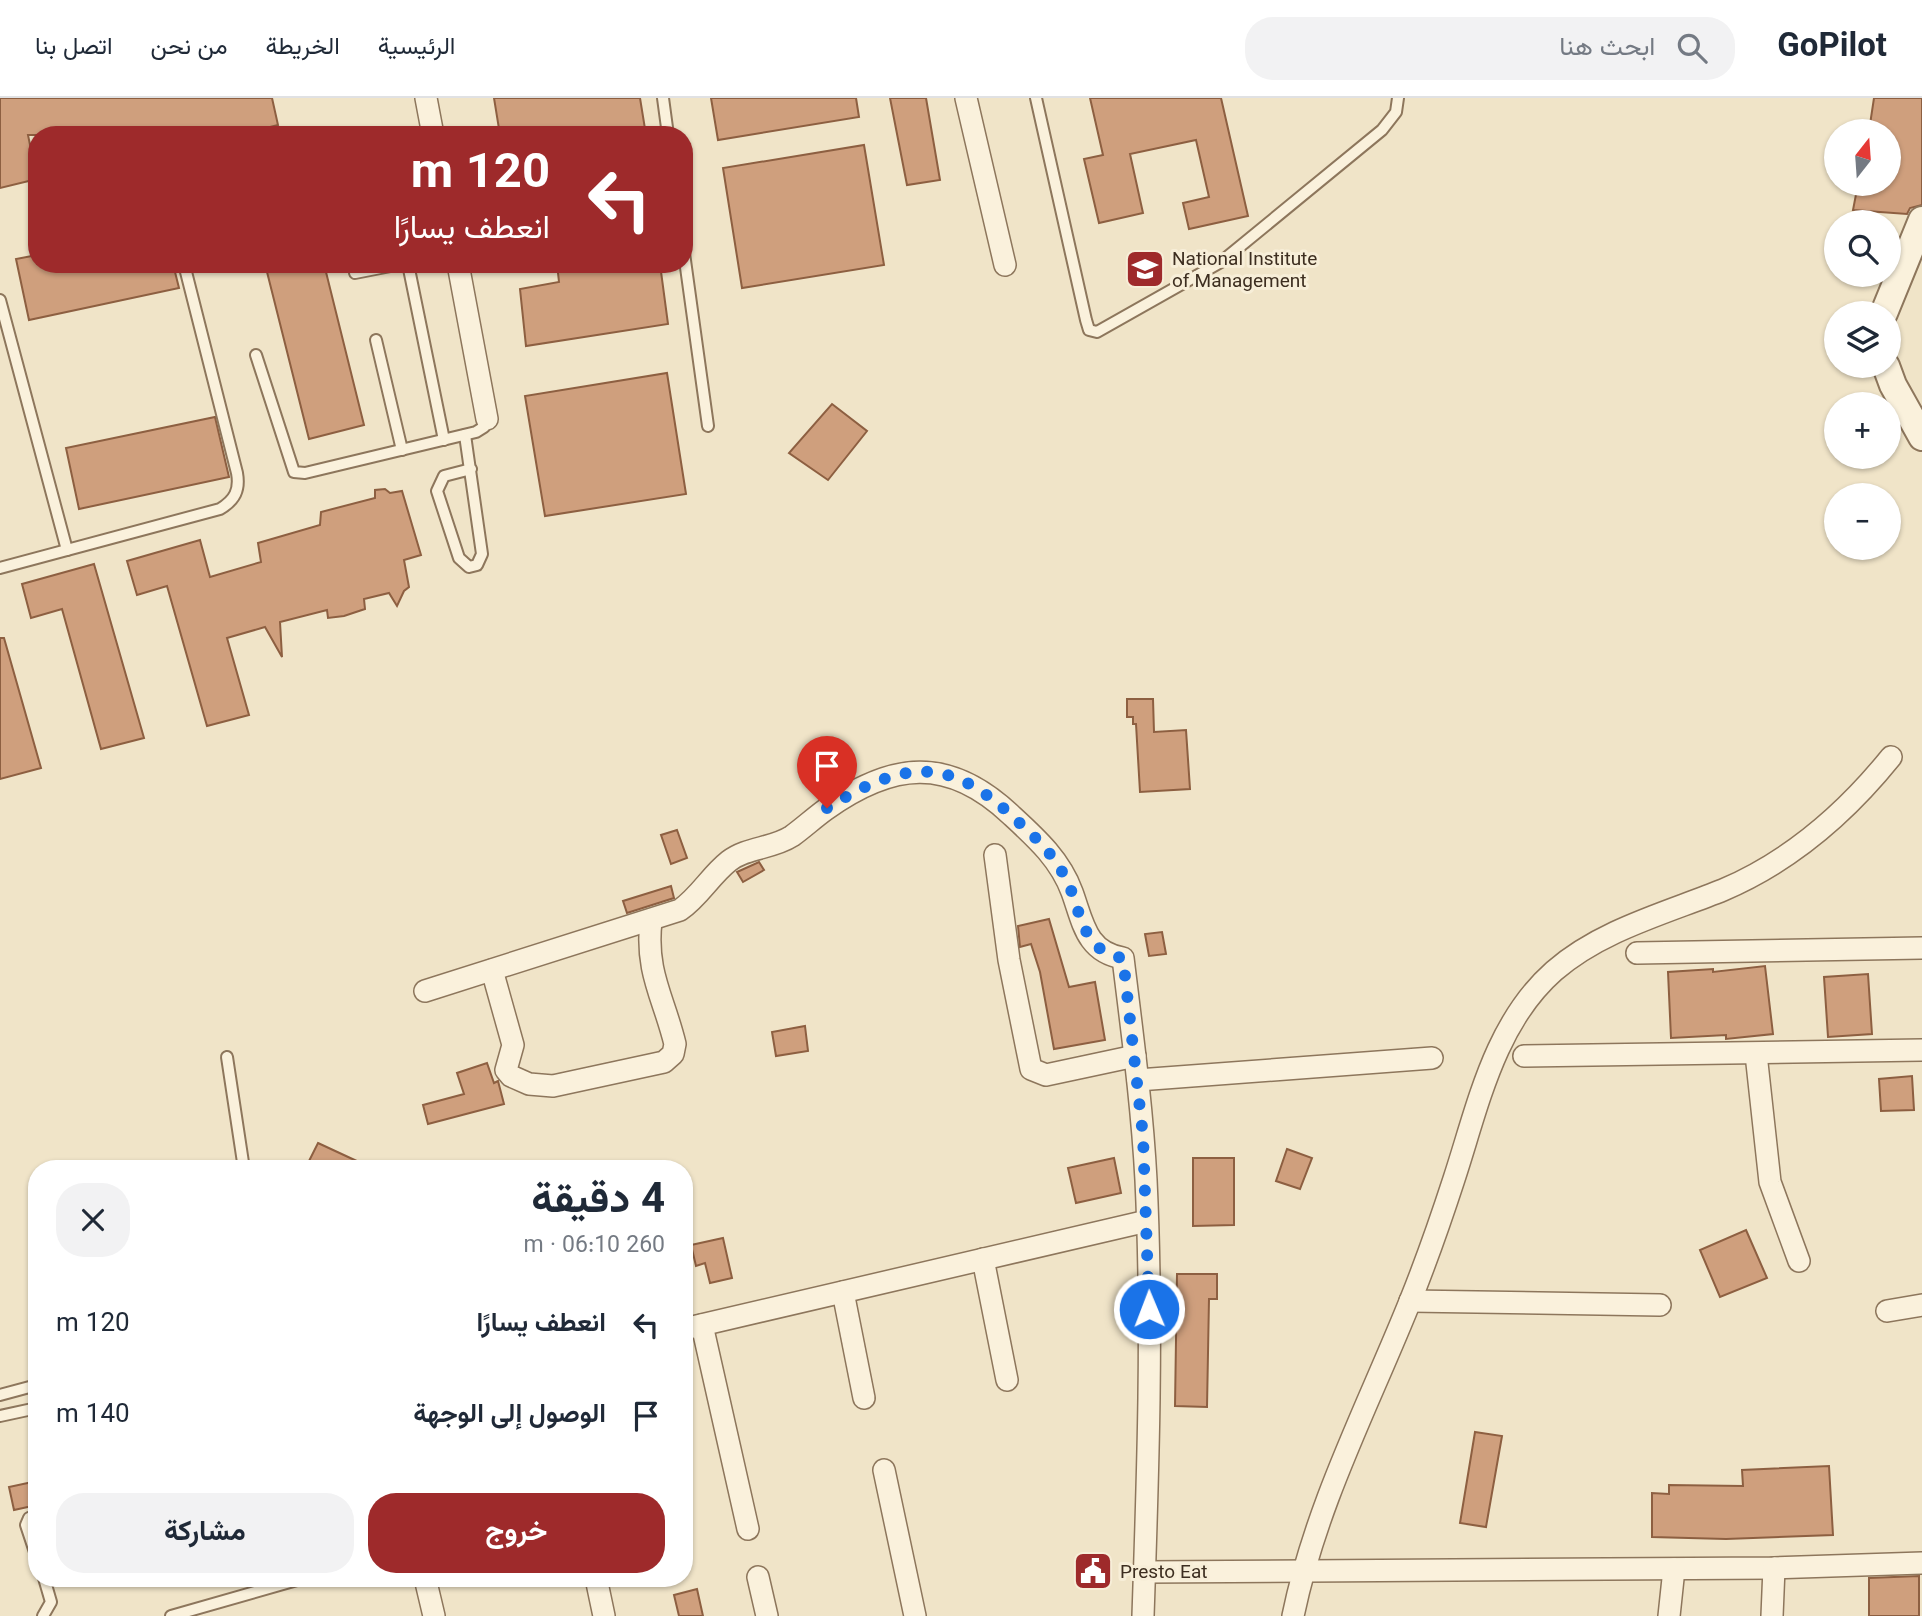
<!DOCTYPE html>
<html lang="ar">
<head>
<meta charset="utf-8">
<style>
  :root { --surface:#fff; --page:#f2f2f3; --text:#1f2937; --muted:#747a83; --line:#e0e1e3; --accent:#9e2a2b }
  body { margin:0; font-family:Georgia,Vazirmatn,serif; background:var(--page); color:var(--text); direction:rtl; height:100vh; display:flex; flex-direction:column; font-size:26px; white-space:nowrap }
  * { box-sizing:border-box; margin:0 }
  p { font-size:23px; color:var(--muted) }
  .icon { flex:none; width:38px; height:38px; fill:none; stroke:currentColor; stroke-width:2; stroke-linecap:round; stroke-linejoin:round }
  .map { position:relative; flex:1; overflow:hidden; direction:ltr }
  .details { position:absolute; left:28px; top:1062px; width:665px; height:427px; display:flex; flex-direction:column; background:var(--surface); border-radius:28px; box-shadow:0 2px 5px #0004; direction:rtl }
  .details>* { flex:none }
  .banner { position:absolute; left:28px; top:28px; width:665px; height:147px; border-radius:28px; box-shadow:0 2px 5px #0004; direction:rtl; background:#9e2a2b; color:#fff; overflow:hidden }
  .needle { width:46px; rotate:17deg }
  .fabs { position:absolute; left:1824px; top:21px; display:grid; gap:14px }
  .fabs a { display:grid; place-items:center; width:77px; height:77px; border-radius:50%; background:var(--surface); box-shadow:0 2px 5px #0004; font-size:35px }
  .pin { position:absolute; display:grid; place-items:center; width:60px; height:60px; color:#fff; margin:-72px -30px; border-radius:50% 50% 50% 0; rotate:-45deg; box-shadow:0 0 7px #0007 }
  .pin .icon { rotate:45deg }
  .me { position:absolute; width:77px; margin:-38px; rotate:359deg; stroke-linejoin:round; filter:drop-shadow(0 0 5px #0008) }
  .turn { display:flex; align-items:center; gap:24px; height:147px; padding:0 28px; font-size:32px }
  .turn .icon { width:91px; height:91px; stroke-width:2.5 }
  .turn b { display:block; font-size:49px; line-height:60px }
  .round { display:grid; place-items:center; flex:none; width:74px; height:74px; border-radius:28px; background:var(--page) }
  .summary { display:flex; align-items:center; justify-content:space-between; height:119px; padding:0 28px }
  h1 { font-size:42px; font-weight:700; line-height:52px }
  .cta { display:flex; gap:14px; margin-top:auto; padding:14px 28px }
  .cta a { flex:1; height:80px; border-radius:28px; background:var(--accent); color:#fff; font-size:28px; font-weight:700; line-height:80px; text-align:center }
  .cta a+a { background:var(--page); color:var(--text) }
  ul { padding:0; list-style:none }
  li { display:flex; align-items:center; gap:21px; height:91px; padding:0 28px }
  li div { flex:1 }
  li b { display:block; font-size:26px }
  li em { font-style:normal }
  header { display:flex; align-items:center; gap:42px; box-sizing:border-box; height:98px; padding:0 35px; background:var(--surface); border-bottom:2px solid var(--line) }
  header strong { font-size:33px }
  nav { display:flex; gap:38px; margin-inline-start:auto; font-size:24px }
  .search { width:490px; height:63px; background:var(--page); display:flex; align-items:center; gap:18px; box-sizing:border-box; padding:0 24px; border-radius:28px; color:var(--muted); font-size:26px }
  .map>svg:first-child { display:block }
</style>
</head>
<body>
<header>
<strong>GoPilot</strong>
<div class="search"><svg class="icon" aria-label="search" viewBox="0 0 24 24"><circle cx="10" cy="10" r="6"/><path d="M15 15l6 6"/></svg>ابحث هنا</div>
<nav><a>الرئيسية</a><a>الخريطة</a><a>من نحن</a><a>اتصل بنا</a></nav>
</header>
<div class="map">
<svg width="1922" height="1518" viewBox="0 0 1922 1518">
  <rect width="100%" height="100%" fill="#f0e4c8"/>
  <g fill="#cf9f7d" stroke="#8d5f41" stroke-width="2">
    <path d="M0 0H272L278 27 238 37H28L37 81 0 90Z"/>
    <path d="M494 0H640L646 37H500Z"/>
    <path d="M711 0H856L859 19 718 42Z"/>
    <path d="M890 0H926L940 82 907 87Z"/>
    <path d="M1090 0H1221L1248 118 1189 131 1183 105 1209 99 1196 42 1130 56 1143 115 1099 125 1084 61 1103 57Z"/>
    <path d="M1874 0H1922V107L1910 110 1907 116 1853 112 1858 86H1888V33H1869Z"/>
    <path d="M864 47 884 167 742 190 723 70Z"/>
    <path d="M37 157V166H173L179 190 29 222 16 161Z"/>
    <path d="M265 166H324L364 327 309 341Z"/>
    <path d="M557 166H660L668 226 526 248 520 191 559 184Z"/>
    <path d="M667 275 686 396 545 418 525 298Z"/>
    <path d="M832 306 867 333 828 382 789 355Z"/>
    <path d="M215 319 229 379 79 411 66 350Z"/>
    <path d="M385 391 390 395 402 393 421 457 404 462 409 489 404 493 397 508 389 495 364 501 365 511 344 518 328 520 327 512 280 524 282 559 265 529 227 540 249 617 207 628 167 488 137 497 127 463 200 442 210 479 261 464 258 445 320 427 321 414 375 400V392Z"/>
    <path d="M94 466 144 640 101 651 62 511 31 520 22 486Z"/>
    <path d="M0 540H4L41 670 0 681Z"/>
    <path d="M1127 601H1153L1154 634 1186 632 1190 691 1140 694 1136 626H1133V619H1127Z"/>
    <path d="M677 732 687 760 671 766 661 737Z"/>
    <path d="M759 764 764 772 743 784 737 774Z"/>
    <path d="M671 788 674 800 627 815 623 803Z"/>
    <path d="M1049 821 1069 889 1095 884 1105 942 1054 951 1040 874 1031 846 1020 849 1018 828Z"/>
    <path d="M1162 834 1166 856 1149 858 1145 836Z"/>
    <path d="M1765 868 1773 936 1726 941V937L1671 940 1668 874 1713 871V874Z"/>
    <path d="M1868 876 1872 936 1828 939 1824 879Z"/>
    <path d="M805 928 808 953 776 958 772 934Z"/>
    <path d="M487 965 494 985 498 983 504 1006 428 1026 423 1007 464 996 457 975Z"/>
    <path d="M1912 978 1914 1012 1881 1013 1879 981Z"/>
    <path d="M318 1045 374 1071H305Z"/>
    <path d="M1287 1051 1312 1060 1300 1091 1276 1083Z"/>
    <path d="M1114 1060 1121 1095 1076 1105 1068 1070Z"/>
    <path d="M1193 1060H1234V1127L1193 1128Z"/>
    <path d="M1746 1132 1767 1180 1720 1199 1700 1152Z"/>
    <path d="M723 1140 732 1180 710 1185 705 1165 696 1168 691 1147Z"/>
    <path d="M1177 1176H1217V1201H1209L1207 1309 1175 1308Z"/>
    <path d="M1475 1334 1502 1338 1486 1429 1460 1425Z"/>
    <path d="M1829 1368 1833 1437 1726 1441 1652 1439V1395L1669 1396V1387L1743 1388 1742 1372Z"/>
    <path d="M37 1383V1407L14 1412 9 1389Z"/>
    <path d="M1919 1478V1518H1869V1480Z"/>
    <path d="M697 1491 703 1518H679L674 1497Z"/>
  </g>
  <g fill="none" stroke-linecap="round" stroke-linejoin="round">
    <g stroke="#8d765c" stroke-width="14">
      <g id="service">
        <path d="M663 0 668 37"/>
        <path d="M1036 0 1086 222 1089 232 1097 234 1221 164 1382 32 1396 14 1398 0"/>
        <path d="M684 155 708 328"/>
        <path d="M408 166 444 342"/>
        <path d="M355 175 401 166"/>
        <path d="M0 202 67 452"/>
        <path d="M376 242 402 352"/>
        <path d="M256 257 294 374 305 375 476 334 484 329 487 321"/>
        <path d="M465 337 482 456 477 467 469 469 459 460 437 393 444 378 471 371"/>
        <path d="M0 470 220 411C235 402 240 392 237 375L184 166"/>
        <path d="M227 959 244 1071"/>
        <path d="M0 1297 37 1287"/>
        <path d="M0 1318 37 1310"/>
        <path d="M37 1417 29 1420 26 1427 37 1460"/>
        <path d="M43 1518 51 1504 44 1480"/>
        <path d="M171 1518 304 1480"/>
      </g>
    </g>
    <g stroke="#8d765c" stroke-width="24">
      <g id="minor">
        <path d="M426 0 433 37"/>
        <path d="M966 0 1005 167"/>
        <path d="M458 166 487 321"/>
        <path d="M995 757 1009 862 1031 971 1046 977 1135 958"/>
        <path d="M1637 855 1922 850"/>
        <path d="M492 872 513 947 506 972 511 978 529 986 553 988 664 964 673 956 675 946C664 900 645 874 651 823"/>
        <path d="M425 893 680 812C700 798 710 778 729 763 747 749 772 751 792 738 803 730 814 720 825 712 892 664 948 658 1010 716 1035 739 1060 761 1072 794 1083 824 1086 854 1123 860 1132 934 1142 1007 1146 1082 1153 1227 1148 1373 1143 1518"/>
        <path d="M1756 956 1770 1084 1799 1163"/>
        <path d="M1524 958 1922 952"/>
        <path d="M1138 982 1432 960"/>
        <path d="M983 1161 1007 1282"/>
        <path d="M843 1194 864 1300"/>
        <path d="M1410 1203 1660 1207"/>
        <path d="M1887 1213 1922 1207"/>
        <path d="M702 1227 748 1431"/>
        <path d="M684 1231 1147 1123"/>
        <path d="M884 1372 915 1518"/>
        <path d="M1145 1474 1774 1470 1922 1465"/>
        <path d="M758 1479 767 1518"/>
        <path d="M425 1480 434 1518"/>
        <path d="M596 1480 604 1518"/>
        <path d="M1293 1518C1316 1406 1369 1306 1411 1201 1427 1161 1441 1121 1454 1081 1478 1008 1494 926 1554 873 1601 832 1666 815 1723 792 1791 763 1845 716 1891 659"/>
        <path d="M1669 1518 1674 1471"/>
        <path d="M1772 1518 1774 1470"/>
      </g>
    </g>
    <g stroke="#8d765c" stroke-width="30">
      <g id="tertiary">
        <path d="M1884 215 1922 122"/>
        <path d="M1886 268 1893 287 1922 339"/>
      </g>
    </g>
    <use href="#service" stroke="#faf1dc" stroke-width="10"/>
    <use href="#minor" stroke="#faf1dc" stroke-width="21"/>
    <use href="#tertiary" stroke="#faf1dc" stroke-width="26"/>
  </g>
  <g fill="none" stroke-linecap="round" stroke-linejoin="round">
    <path stroke="#1a73e8" stroke-width="12" stroke-dasharray="0 21.6" d="M827 710C901 665 945 655 1013 719 1033 737 1052 754 1065 779 1082 810 1079 853 1123 860L1143 1038 1149 1211"/>
  </g>
  <defs>
    <g id="university-square" transform="scale(2.0125)"><rect x="-9" y="-9" width="18" height="18" rx="4" fill="#9e2a2b" stroke="#f7eed8"/><path d="M0-5L7-2L0 1L-7-2ZM-4 1L0 2.5L4 1V4Q0 6-4 4Z" fill="#fff"/></g>
    <g id="civic-square" transform="scale(2.0125)"><rect x="-9" y="-9" width="18" height="18" rx="4" fill="#9e2a2b" stroke="#f7eed8"/><path d="M-.6-6.5H3V-4.5H.6V-3L4-1V1h2V6H-6V1h2V-1L-.6-3ZM-1.2 2.5V6h2.4V2.5Z" fill="#fff"/></g>
  </defs>
  <g fill-rule="evenodd">
    <use href="#university-square" x="1145" y="171"/>
    <use href="#civic-square" x="1093" y="1473"/>
  </g>
  <g text-anchor="middle" stroke-width="6" stroke-linejoin="round" paint-order="stroke">
    <g font-size="19" fill="#3d2e20" stroke="#f7eed8" text-anchor="start">
      <text x="1172" y="167">National Institute<tspan x="1172" dy="22">of Management</tspan></text>
      <text x="1120" y="1480">Presto Eat</text>
    </g>
  </g>
</svg>
<div class="fabs">
<a><svg class="needle" viewBox="-14 -14 28 28"><path d="M0-13l5 13h-10z" fill="#e53935"/><path d="M0 13l5-13h-10z" fill="#747a83"/></svg></a>
<a><svg class="icon" aria-label="search" viewBox="0 0 24 24"><circle cx="10" cy="10" r="6"/><path d="M15 15l6 6"/></svg></a>
<a><svg class="icon" aria-label="layers" viewBox="0 0 24 24"><path d="M12 4l9 5-9 5-9-5zM3 14l9 5 9-5"/></svg></a>
<a>+</a>
<a>−</a>
</div>
<div class="pin" style="left:827px;top:710px;background:#d93025"><svg class="icon" aria-label="arrive" viewBox="0 0 24 24"><path d="M6 21V4h12l-3 4 3 4H6"/></svg></div>
<svg class="me" style="left:1149px;top:1211px" viewBox="-20 -20 40 40"><circle r="17" fill="#1a73e8" stroke="#fff" stroke-width="3"/><path d="M0-11L8 9 0 5-8 9z" fill="#fff"/></svg>
<div class="banner">
<div class="turn"><svg class="icon" aria-label="left" viewBox="0 0 24 24"><path d="M17 20v-9H6M10 6l-5 5 5 5"/></svg><div><b>120 m</b>انعطف يسارًا</div></div>
</div>
<section class="details">
<div class="summary"><div><h1>4 دقيقة</h1><p>260 m · 06:10</p></div><a class="round"><svg class="icon" aria-label="close" viewBox="0 0 24 24"><path d="M6 6l12 12M18 6L6 18"/></svg></a></div>
<ul>
<li><svg class="icon" aria-label="left" viewBox="0 0 24 24"><path d="M17 20v-9H6M10 6l-5 5 5 5"/></svg><div><b>انعطف يسارًا</b></div><em>120 m</em></li>
<li><svg class="icon" aria-label="arrive" viewBox="0 0 24 24"><path d="M6 21V4h12l-3 4 3 4H6"/></svg><div><b>الوصول إلى الوجهة</b></div><em>140 m</em></li>
</ul>
<div class="cta"><a>خروج</a><a>مشاركة</a></div>
</section>
</div>
</body>
</html>
